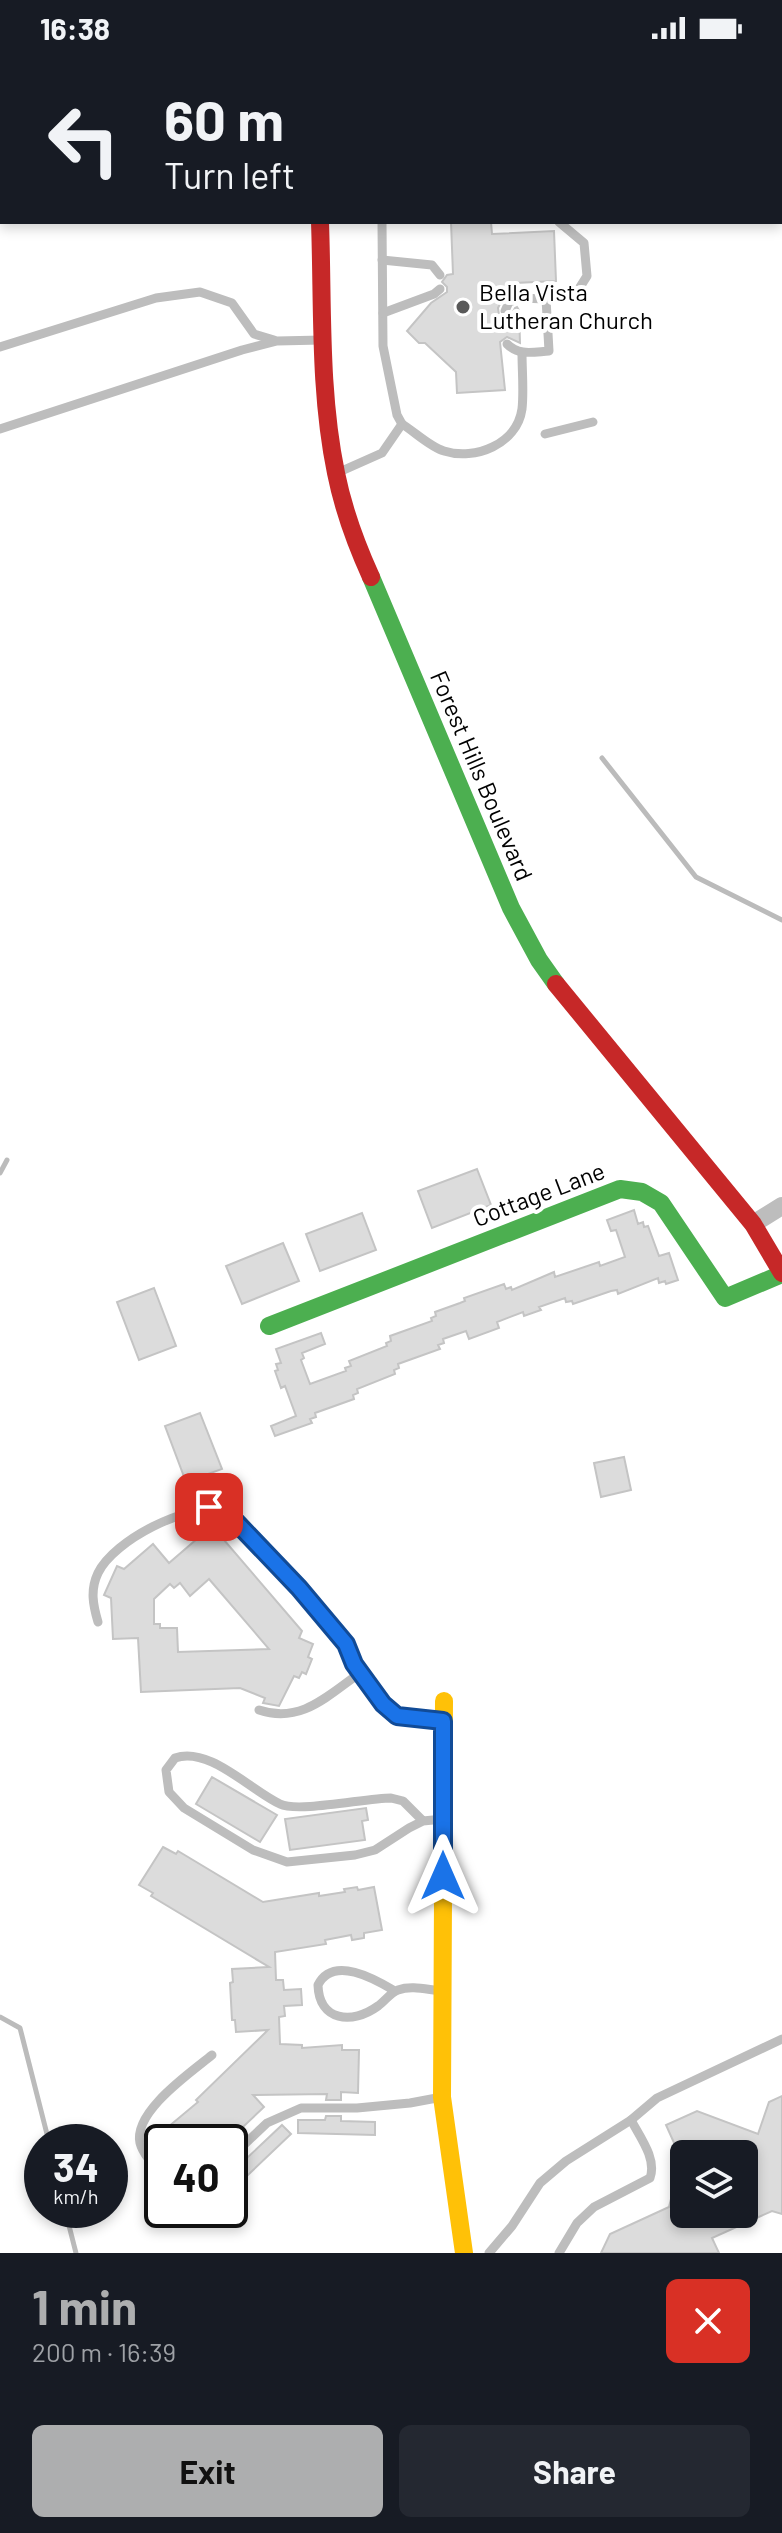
<!DOCTYPE html>
<html lang="en">
<head>
<meta charset="utf-8">
<style>
  :root { --surface:#171b24; --page:#242831; --text:#f1f3f6; --muted:#9ea1a6; --accent:#adaeaf }
  body { margin:0; font-family:Barlow,sans-serif; background:var(--page); color:var(--text); height:100vh; display:flex; flex-direction:column; font-size:30px; white-space:nowrap }
  * { box-sizing:border-box; margin:0 }
  p { font-size:26px; color:var(--muted) }
  .icon { flex:none; width:44px; height:44px; fill:none; stroke:currentColor; stroke-width:2; stroke-linecap:round; stroke-linejoin:round }
  .map { position:relative; height:2197px; overflow:hidden }
  .side { display:flex; flex-direction:column; background:var(--surface); flex:1 }
  .side>* { flex:none }
  .top-card { position:absolute; left:0px; top:0px; width:782px; height:168px; box-shadow:0 4px 12px #0003; background:#171b24; color:var(--text); overflow:hidden }
  .buttons { position:absolute; left:670px; top:2084px; display:grid; gap:16px }
  .buttons a { display:grid; place-items:center; width:88px; height:88px; border-radius:12px; background:var(--surface); box-shadow:0 4px 12px #0003; font-size:40px }
  .speed { position:absolute; left:24px; top:2068px; display:flex; gap:16px; font-size:40px; font-weight:700; text-align:center }
  .speed>* { display:grid; place-content:center; width:104px; height:104px; border-radius:50%; background:var(--surface); box-shadow:0 4px 12px #0003; line-height:1 }
  .speed small { font-size:20px; font-weight:400 }
  .speed .limit { border:4px solid #111; border-radius:12px; background:#fff; color:#111 }
  .pin { position:absolute; display:grid; place-items:center; width:68px; height:68px; color:#fff; margin:-34px; border-radius:16px; box-shadow:0 4px 12px #0006 }
  .me { position:absolute; width:88px; margin:-44px; rotate:0deg; stroke-linejoin:round; filter:drop-shadow(0 0 6px #0008) }
  .turn { display:flex; align-items:center; gap:28px; height:168px; padding:0 32px; font-size:36px }
  .turn .icon { width:104px; height:104px; stroke-width:2.5 }
  .turn b { display:block; font-size:56px; line-height:68px }
  .round { display:grid; place-items:center; flex:none; width:84px; height:84px; border-radius:12px; background:var(--page) }
  .head { display:flex; align-items:center; justify-content:space-between; height:136px; padding:0 32px }
  h1 { font-size:48px; font-weight:700; line-height:60px; color:var(--accent) }
  .button { display:flex; gap:16px; margin-top:auto; padding:16px 32px }
  .button a { flex:1; height:92px; border-radius:12px; background:var(--accent); color:#111; font-size:32px; font-weight:700; line-height:92px; text-align:center }
  .button a+a { background:var(--page); color:var(--text) }
  .status { display:flex; justify-content:space-between; align-items:center; height:56px; padding:0 40px; background:var(--surface); direction:ltr }
  .status svg { height:22px; fill:currentColor }
  .map>svg:first-child { display:block }
</style>
</head>
<body>
<div class="status"><b>16:38</b><svg viewBox="0 0 49 12"><path d="M0 12V9h3v3zM5 12V6h3v6zM10 12V3h3v9zM15 12V0h3v12zM26 1h20v11H26zM47 4h2v5h-2z"/></svg></div>
<div class="map">
<svg width="782" height="2197" viewBox="0 0 782 2197">
  <rect width="100%" height="100%" fill="#fff"/>
  <g fill="none" stroke-linecap="round" stroke-linejoin="round">
    <g stroke="#bbb" stroke-width="5">
      <path d="M602 702 696 821 782 864"/>
      <path d="M0 1117 7 1104"/>
      <path d="M0 1961 20 1972 49 2086"/>
      <path d="M65 2154 76 2197"/>
    </g>
  </g>
  <g fill="#dcdcdc" stroke="#c4c4c4" stroke-width="2" fill-rule="evenodd">
    <path d="M451 166H491L492 178 554 175 556 225 515 227 516 236 504 240 498 252 499 259 505 262 510 261 515 252 517 251 519 254 520 287 507 281 500 286 505 334 457 337 456 316 425 287H419L407 275 431 247 447 236V231L442 226 447 219 453 218Z"/>
    <path d="M477 1113 491 1149 432 1172 418 1135Z"/>
    <path d="M634 1154 638 1168 643 1166 644 1171 648 1170 659 1200 669 1197 678 1224 666 1228 665 1225 659 1227 658 1222 618 1238 617 1234 611 1235 573 1248 572 1245 566 1246 565 1242 539 1251 541 1254 524 1260 523 1256 497 1266 499 1272 469 1283 466 1275 443 1283 444 1287 438 1289 440 1293 398 1308 399 1312 394 1314 395 1318 357 1333 358 1337 353 1339 354 1343 315 1357 316 1361 310 1363 312 1367 275 1380 271 1370 296 1360 285 1330 281 1332 275 1315 278 1314 276 1308 281 1307 276 1293 321 1277 325 1288 302 1297 304 1302 301 1304 310 1328 346 1315 345 1312 351 1310 349 1305 387 1290 386 1287 391 1285 390 1280 432 1265 431 1262 436 1260 435 1256 460 1247 465 1245 464 1242 504 1228 506 1233 511 1231 512 1234 554 1216 555 1221 599 1206 600 1210 625 1201 616 1174 611 1175 607 1164Z"/>
    <path d="M362 1157 376 1194 320 1215 306 1178Z"/>
    <path d="M283 1187 299 1225 242 1248 226 1210Z"/>
    <path d="M154 1232 176 1290 139 1304 117 1246Z"/>
    <path d="M200 1357 222 1413 186 1426 165 1370Z"/>
    <path d="M624 1401 631 1434 601 1441 594 1407Z"/>
    <path d="M212 1470 302 1575 299 1582 313 1588 308 1601 312 1603 306 1618 302 1616 299 1622 294 1620 279 1650 263 1647 265 1642 240 1632 141 1636 138 1582 113 1583 111 1542 104 1539 117 1510 124 1513 153 1488 169 1507ZM209 1523 269 1593 178 1596 177 1572H160V1568H154V1543L170 1528 174 1532 180 1527 190 1540Z"/>
    <path d="M212 1721 277 1759 260 1786 196 1748Z"/>
    <path d="M366 1752 368 1764 362 1765 365 1784 290 1794 285 1763Z"/>
    <path d="M163 1791 176 1798 178 1795 263 1846 319 1837V1840L345 1836 344 1833 357 1831 358 1834 374 1831 382 1874 364 1877V1882L352 1884 351 1879 325 1884 326 1888 275 1896 276 1924H283L284 1934 301 1933 302 1949 284 1950 285 1960 279 1961 280 1988 302 1989V1992L342 1989V1994H359L358 2037 341 2036V2044H326L327 2038 253 2039 264 2051 227 2086H156L170 2073 168 2071 198 2046 196 2044 268 1974 236 1976 235 1964H232L230 1927 233 1926 232 1913 269 1911 151 1840 153 1837 139 1829Z"/>
    <path d="M782 2040V2158L772 2155 712 2182 719 2197H601L610 2178 669 2151 671 2143 684 2148V2158H744V2098H679L666 2069 697 2055 758 2078 769 2046Z"/>
    <path d="M326 2060H341V2065L375 2066V2079L298 2077V2064H325Z"/>
    <path d="M282 2069 291 2078 230 2136V2118Z"/>
  </g>
  <g fill="none" stroke-linecap="round" stroke-linejoin="round">
    <g stroke="#bdbdbd" stroke-width="9">
      <path d="M382 166 383 290 397 359 402 368"/>
      <path d="M382 204 432 209 440 219"/>
      <path d="M505 255 509 246 521 242 546 243"/>
      <path d="M383 257 434 238 440 233"/>
      <path d="M507 288C519 300 533 296 549 295L546 243 575 239 587 220 584 187 559 166"/>
      <path d="M0 291 156 242 200 236 232 247 254 278 274 284"/>
      <path d="M402 368C415 376 430 391 444 395 475 405 517 388 522 353 524 335 522 315 522 297"/>
      <path d="M0 373 242 294 277 285 322 284"/>
      <path d="M545 378 593 366"/>
      <path d="M337 417 382 397 402 368"/>
      <path d="M98 1566C93 1549 90 1534 98 1517 114 1484 187 1447 223 1454L299 1532 346 1588 354 1608 383 1648 397 1660 443 1665"/>
      <path d="M259 1654C301 1668 327 1640 360 1617"/>
      <path d="M423 1765 403 1745 391 1742C366 1742 298 1757 280 1748 250 1734 209 1690 175 1702L166 1714 169 1736 184 1752 253 1794 287 1806 355 1799 375 1794 409 1772 423 1765 443 1763"/>
      <path d="M395 1935C375 1923 333 1899 318 1929 319 1965 352 1969 378 1950 385 1945 390 1937 398 1934 412 1929 428 1934 442 1935"/>
      <path d="M230 2102 267 2067 301 2052H357L410 2047 442 2041"/>
      <path d="M162 2117C154 2109 143 2099 140 2087 133 2056 190 2017 212 1999"/>
      <path d="M489 2197 512 2170 540 2127 566 2105 631 2064 657 2042 782 1983"/>
      <path d="M559 2197 577 2167 594 2151 650 2122C657 2103 640 2081 631 2064"/>
    </g>
    <path stroke="#bdbdbd" stroke-width="18" d="M753 1168 782 1150"/>
    <g stroke="#4caf50" stroke-width="18">
      <path d="M371 521 511 852 539 904 556 928"/>
      <path d="M269 1270 620 1133 642 1136 661 1147 725 1242 782 1218"/>
    </g>
    <path stroke="#ffc107" stroke-width="18" d="M444 1645 442 2041 464 2197"/>
    <g stroke="#c62828" stroke-width="18">
      <path d="M319 0V2"/>
      <path d="M320 166C323 249 319 335 336 417 343 452 356 488 371 521"/>
      <path d="M556 928 753 1168 782 1217"/>
    </g>
  </g>
  <g fill="none" stroke-linecap="round" stroke-linejoin="round">
    <g stroke="#114b97" stroke-width="20">
      <path id="route" d="M209 1451 223 1454 236 1466 299 1532 346 1588 354 1608 383 1648 397 1660 443 1665V1820"/>
    </g>
    <use href="#route" stroke="#1a73e8" stroke-width="14"/>
  </g>
  <circle fill="#595959" stroke="#fff" stroke-width="3" cx="463" cy="251" r="8"/>
  <g text-anchor="middle" stroke-width="8" stroke-linejoin="round" paint-order="stroke">
    <g font-size="24" fill="#000" stroke="#fff" text-anchor="start">
      <text x="479" y="245">Bella Vista<tspan x="479" dy="28">Lutheran Church</tspan></text>
    </g>
    <g font-size="24" fill="#000" stroke="#fff">
      <text transform="translate(481 720) rotate(67)" y="8">Forest Hills Boulevard</text>
      <text transform="translate(539 1139) rotate(-21)" y="8">Cottage Lane</text>
    </g>
  </g>
</svg>
<div class="buttons">
<a><svg class="icon" aria-label="layers" viewBox="0 0 24 24"><path d="M12 4l9 5-9 5-9-5zM3 14l9 5 9-5"/></svg></a>
</div>
<div class="speed"><div>34<small>km/h</small></div><div class="limit">40</div></div>
<div class="pin" style="left:209px;top:1451px;background:#d93025"><svg class="icon" aria-label="arrive" viewBox="0 0 24 24"><path d="M6 21V4h12l-3 4 3 4H6"/></svg></div>
<svg class="me" style="left:443px;top:1820px" viewBox="-20 -20 40 40"><path d="M0-17L14 15 0 8-14 15z" fill="#1a73e8" stroke="#fff" stroke-width="4"/></svg>
<div class="top-card">
<div class="turn"><svg class="icon" aria-label="left" viewBox="0 0 24 24"><path d="M17 20v-9H6M10 6l-5 5 5 5"/></svg><div><b>60 m</b>Turn left</div></div>
</div>
</div>
<section class="side">
<div class="head"><div><h1>1 min</h1><p>200 m · 16:39</p></div><a class="round" style="background:#d93025;color:#fff"><svg class="icon" aria-label="close" viewBox="0 0 24 24"><path d="M6 6l12 12M18 6L6 18"/></svg></a></div>
<div class="button"><a>Exit</a><a>Share</a></div>
</section>
</body>
</html>
